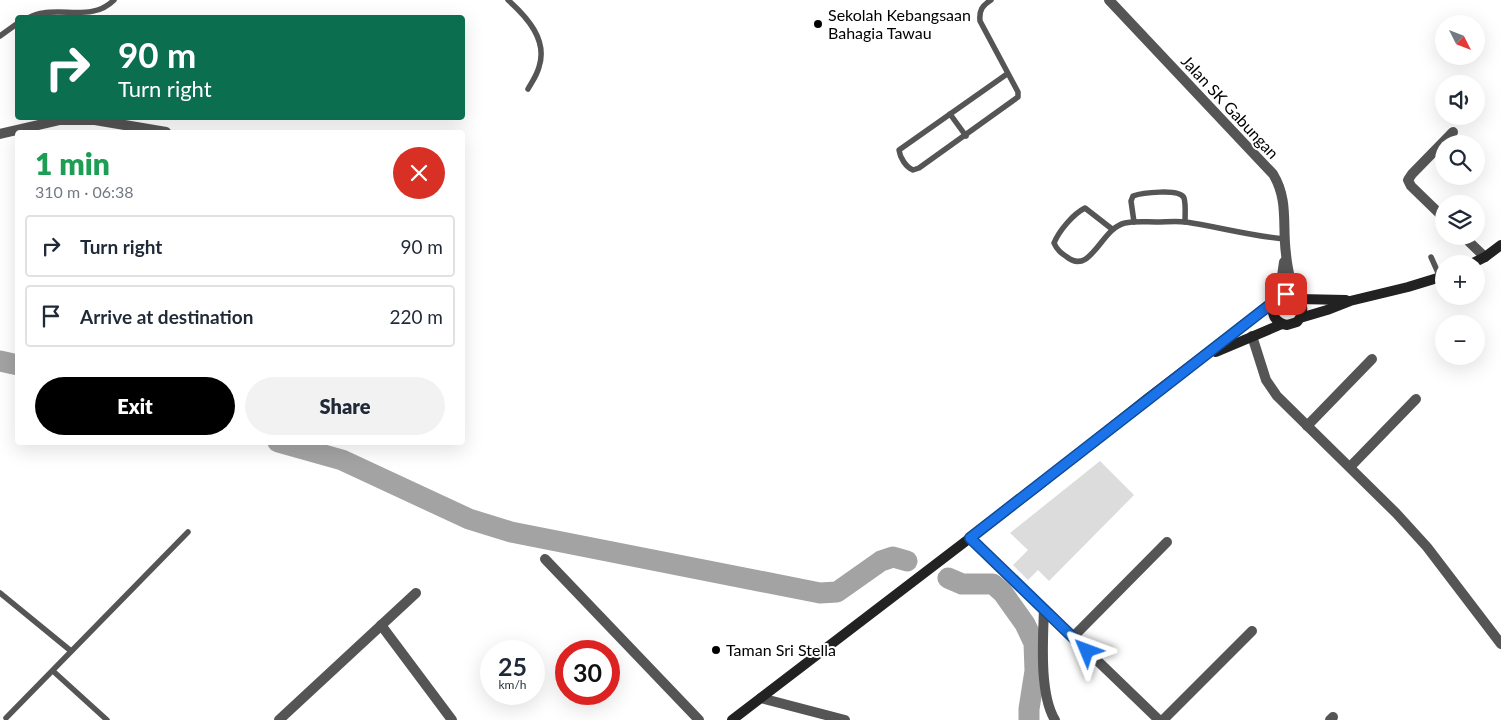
<!DOCTYPE html>
<html lang="en">
<head>
<meta charset="utf-8">
<style>
  :root { --surface:#fff; --page:#f2f2f3; --text:#1f2937; --muted:#747a83; --line:#e0e1e3; --accent:#000 }
  body { margin:0; font-family:Lato,sans-serif; background:var(--page); color:var(--text); height:100vh; display:flex; flex-direction:column; font-size:19px; white-space:nowrap }
  * { box-sizing:border-box; margin:0 }
  p { font-size:16px; color:var(--muted) }
  .icon { flex:none; width:28px; height:28px; fill:none; stroke:currentColor; stroke-width:2; stroke-linecap:round; stroke-linejoin:round }
  .map { position:relative; flex:1; overflow:hidden }
  .panel { position:absolute; left:15px; top:130px; width:450px; height:315px; display:flex; flex-direction:column; background:var(--surface); border-radius:5px; box-shadow:0 5px 20px #0002 }
  .panel>* { flex:none }
  .top-card { position:absolute; left:15px; top:15px; width:450px; height:105px; border-radius:5px; box-shadow:0 5px 20px #0002; background:#0b6e4f; color:#fff; overflow:hidden }
  .needle { width:32px; rotate:132deg }
  .buttons { position:absolute; left:1435px; top:15px; display:grid; gap:10px }
  .buttons a { display:grid; place-items:center; width:50px; height:50px; border-radius:50%; background:var(--surface); box-shadow:0 5px 20px #0002; font-size:25px }
  .speed { position:absolute; left:480px; top:640px; display:flex; gap:10px; font-size:25px; font-weight:700; text-align:center }
  .speed>* { display:grid; place-content:center; width:65px; height:65px; border-radius:50%; background:var(--surface); box-shadow:0 5px 20px #0002; line-height:1 }
  .speed small { font-size:12px; font-weight:400 }
  .speed .limit { border:8px solid #d22; background:#fff; color:#111 }
  .pin { position:absolute; display:grid; place-items:center; width:42px; height:42px; color:#fff; margin:-21px; border-radius:10px; box-shadow:0 2px 8px #0006 }
  .me { position:absolute; width:55px; margin:-28px; rotate:314deg; stroke-linejoin:round; filter:drop-shadow(0 0 4px #0008) }
  .turn { display:flex; align-items:center; gap:18px; height:105px; padding:0 20px; font-size:22px }
  .turn .icon { width:65px; height:65px; stroke-width:2.5 }
  .turn b { display:block; font-size:35px; line-height:42px }
  .round { display:grid; place-items:center; flex:none; width:52px; height:52px; border-radius:26px; background:var(--page) }
  .head { display:flex; align-items:center; justify-content:space-between; height:85px; padding:0 20px }
  h1 { font-size:30px; font-weight:800; line-height:38px; color:#1e9e55 }
  .action { display:flex; gap:10px; margin-top:auto; padding:10px 20px }
  .action a { flex:1; height:58px; border-radius:30px; background:var(--accent); color:#fff; font-size:20px; font-weight:800; line-height:58px; text-align:center }
  .action a+a { background:var(--page); color:var(--text) }
  ul { padding:0; list-style:none }
  li { display:flex; align-items:center; gap:15px; height:62px; margin:0 10px 8px; padding:0 10px; border:2px solid var(--line); border-radius:5px }
  li div { flex:1 }
  li b { display:block; font-size:19px }
  li em { font-style:normal }
  .map>svg:first-child { display:block }
</style>
</head>
<body>
<div class="map">
<svg width="1501" height="720" viewBox="0 0 1501 720">
  <rect width="100%" height="100%" fill="#fff"/>
  <path fill="#dcdcdc" d="M1100 461 1134 495 1049 581 1038 570 1028 580 1013 565 1028 550 1010 533Z"/>
  <g fill="none" stroke-linecap="round" stroke-linejoin="round">
    <g stroke="#a3a3a3" stroke-width="21">
      <path d="M0 361 18 365"/>
      <path d="M278 442 342 460 469 519 511 532 820 593 837 592 881 561 893 557 907 561"/>
      <path d="M948 578 962 584H993L1003 593 1025 624 1034 643 1035 671 1029 709V720"/>
    </g>
    <g stroke="#555" stroke-width="5.5">
      <path d="M508 0C527 17 548 40 539 67 537 75 532 82 528 89"/>
      <path d="M991 0C982 6 979 10 980 21L1018 92V97L919 168 913 170C906 167 900 158 899 150L1007 74"/>
      <path d="M28 18C33 16 38 13 43 13 68 9 94 20 114 0"/>
      <path d="M0 36 18 23"/>
      <path d="M950 114 966 136"/>
      <path d="M1134 222 1131 201 1133 196C1141 193 1180 188 1184 198 1186 204 1185 215 1185 222"/>
      <path d="M1112 229 1085 208C1073 214 1059 231 1054 243 1057 250 1061 253 1067 257 1091 276 1101 228 1125 223 1135 221 1145 222 1156 222 1166 222 1176 221 1186 222 1219 227 1251 236 1285 239"/>
      <path d="M1431 257 1440 277"/>
      <path d="M0 593 71 651"/>
      <path d="M53 671 107 720"/>
      <path d="M6 718 188 532"/>
    </g>
    <g stroke="#555" stroke-width="10">
      <path d="M1109 0 1273 174C1289 200 1282 226 1286 254 1287 268 1291 282 1294 296"/>
      <path d="M0 134 60 120H95L166 132"/>
      <path d="M1444 218 1411 186 1408 180 1412 174 1453 132"/>
      <path d="M1463 236 1485 257"/>
      <path d="M1279 297 1284 262"/>
      <path d="M1252 336 1266 380 1277 396 1396 513 1427 547 1501 644"/>
      <path d="M1307 426 1372 359"/>
      <path d="M1350 467 1416 399"/>
      <path d="M970 538 1159 720"/>
      <path d="M545 559 699 720"/>
      <path d="M1044 609C1043 639 1039 694 1055 720"/>
      <path d="M381 625 452 720"/>
      <path d="M1073 637 1167 542"/>
      <path d="M761 698 845 720"/>
      <path d="M279 720 416 593"/>
      <path d="M1163 720 1252 631"/>
      <path d="M1330 720 1333 717"/>
    </g>
    <g stroke="#222" stroke-width="10">
      <path d="M1471 264 1485 257 1501 245"/>
      <path d="M1298 299 1346 300"/>
      <path d="M1300 318C1313 289 1266 288 1273 313 1275 321 1280 324 1287 325L1297 322 1300 318 1327 310 1350 301 1408 287 1444 276"/>
      <path d="M1216 352 1282 324"/>
      <path d="M732 720 1038 486 1147 399 1274 302"/>
    </g>
  </g>
  <g fill="none" stroke-linecap="round" stroke-linejoin="round">
    <g stroke="#114b97" stroke-width="12">
      <path id="route" d="M1087 651 970 538 1280 297 1286 294"/>
    </g>
    <use href="#route" stroke="#1a73e8" stroke-width="9"/>
  </g>
  <g fill="#000" stroke="#fff" stroke-width="2">
    <circle cx="818" cy="24" r="5"/>
    <circle cx="716" cy="650" r="5"/>
  </g>
  <g text-anchor="middle" stroke-width="4" stroke-linejoin="round" paint-order="stroke">
    <g font-size="16" fill="#000" stroke="#fff" text-anchor="start">
      <text x="828" y="21">Sekolah Kebangsaan<tspan x="828" dy="18">Bahagia Tawau</tspan></text>
      <text x="726" y="656">Taman Sri Stella</text>
    </g>
    <g font-size="16" fill="#000" stroke="#fff">
      <text transform="translate(1230 107) rotate(47)" y="6">Jalan SK Gabungan</text>
    </g>
  </g>
</svg>
<div class="buttons">
<a><svg class="needle" viewBox="-14 -14 28 28"><path d="M0-13l5 13h-10z" fill="#e53935"/><path d="M0 13l5-13h-10z" fill="#747a83"/></svg></a>
<a><svg class="icon" aria-label="sound" viewBox="0 0 24 24"><path d="M4 9h4l5-4v14l-5-4H4zM17 9q2 3 0 6"/></svg></a>
<a><svg class="icon" aria-label="search" viewBox="0 0 24 24"><circle cx="10" cy="10" r="6"/><path d="M15 15l6 6"/></svg></a>
<a><svg class="icon" aria-label="layers" viewBox="0 0 24 24"><path d="M12 4l9 5-9 5-9-5zM3 14l9 5 9-5"/></svg></a>
<a>+</a>
<a>−</a>
</div>
<div class="speed"><div>25<small>km/h</small></div><div class="limit">30</div></div>
<div class="pin" style="left:1286px;top:294px;background:#d93025"><svg class="icon" aria-label="arrive" viewBox="0 0 24 24"><path d="M6 21V4h12l-3 4 3 4H6"/></svg></div>
<svg class="me" style="left:1087px;top:651px" viewBox="-20 -20 40 40"><path d="M0-17L14 15 0 8-14 15z" fill="#1a73e8" stroke="#fff" stroke-width="4"/></svg>
<div class="top-card">
<div class="turn"><svg class="icon" aria-label="right" viewBox="0 0 24 24"><path d="M7 20v-9h11M14 6l5 5-5 5"/></svg><div><b>90 m</b>Turn right</div></div>
</div>
<section class="panel">
<div class="head"><div><h1>1 min</h1><p>310 m · 06:38</p></div><a class="round" style="background:#d93025;color:#fff"><svg class="icon" aria-label="close" viewBox="0 0 24 24"><path d="M6 6l12 12M18 6L6 18"/></svg></a></div>
<ul>
<li><svg class="icon" aria-label="right" viewBox="0 0 24 24"><path d="M7 20v-9h11M14 6l5 5-5 5"/></svg><div><b>Turn right</b></div><em>90 m</em></li>
<li><svg class="icon" aria-label="arrive" viewBox="0 0 24 24"><path d="M6 21V4h12l-3 4 3 4H6"/></svg><div><b>Arrive at destination</b></div><em>220 m</em></li>
</ul>
<div class="action"><a>Exit</a><a>Share</a></div>
</section>
</div>
</body>
</html>
